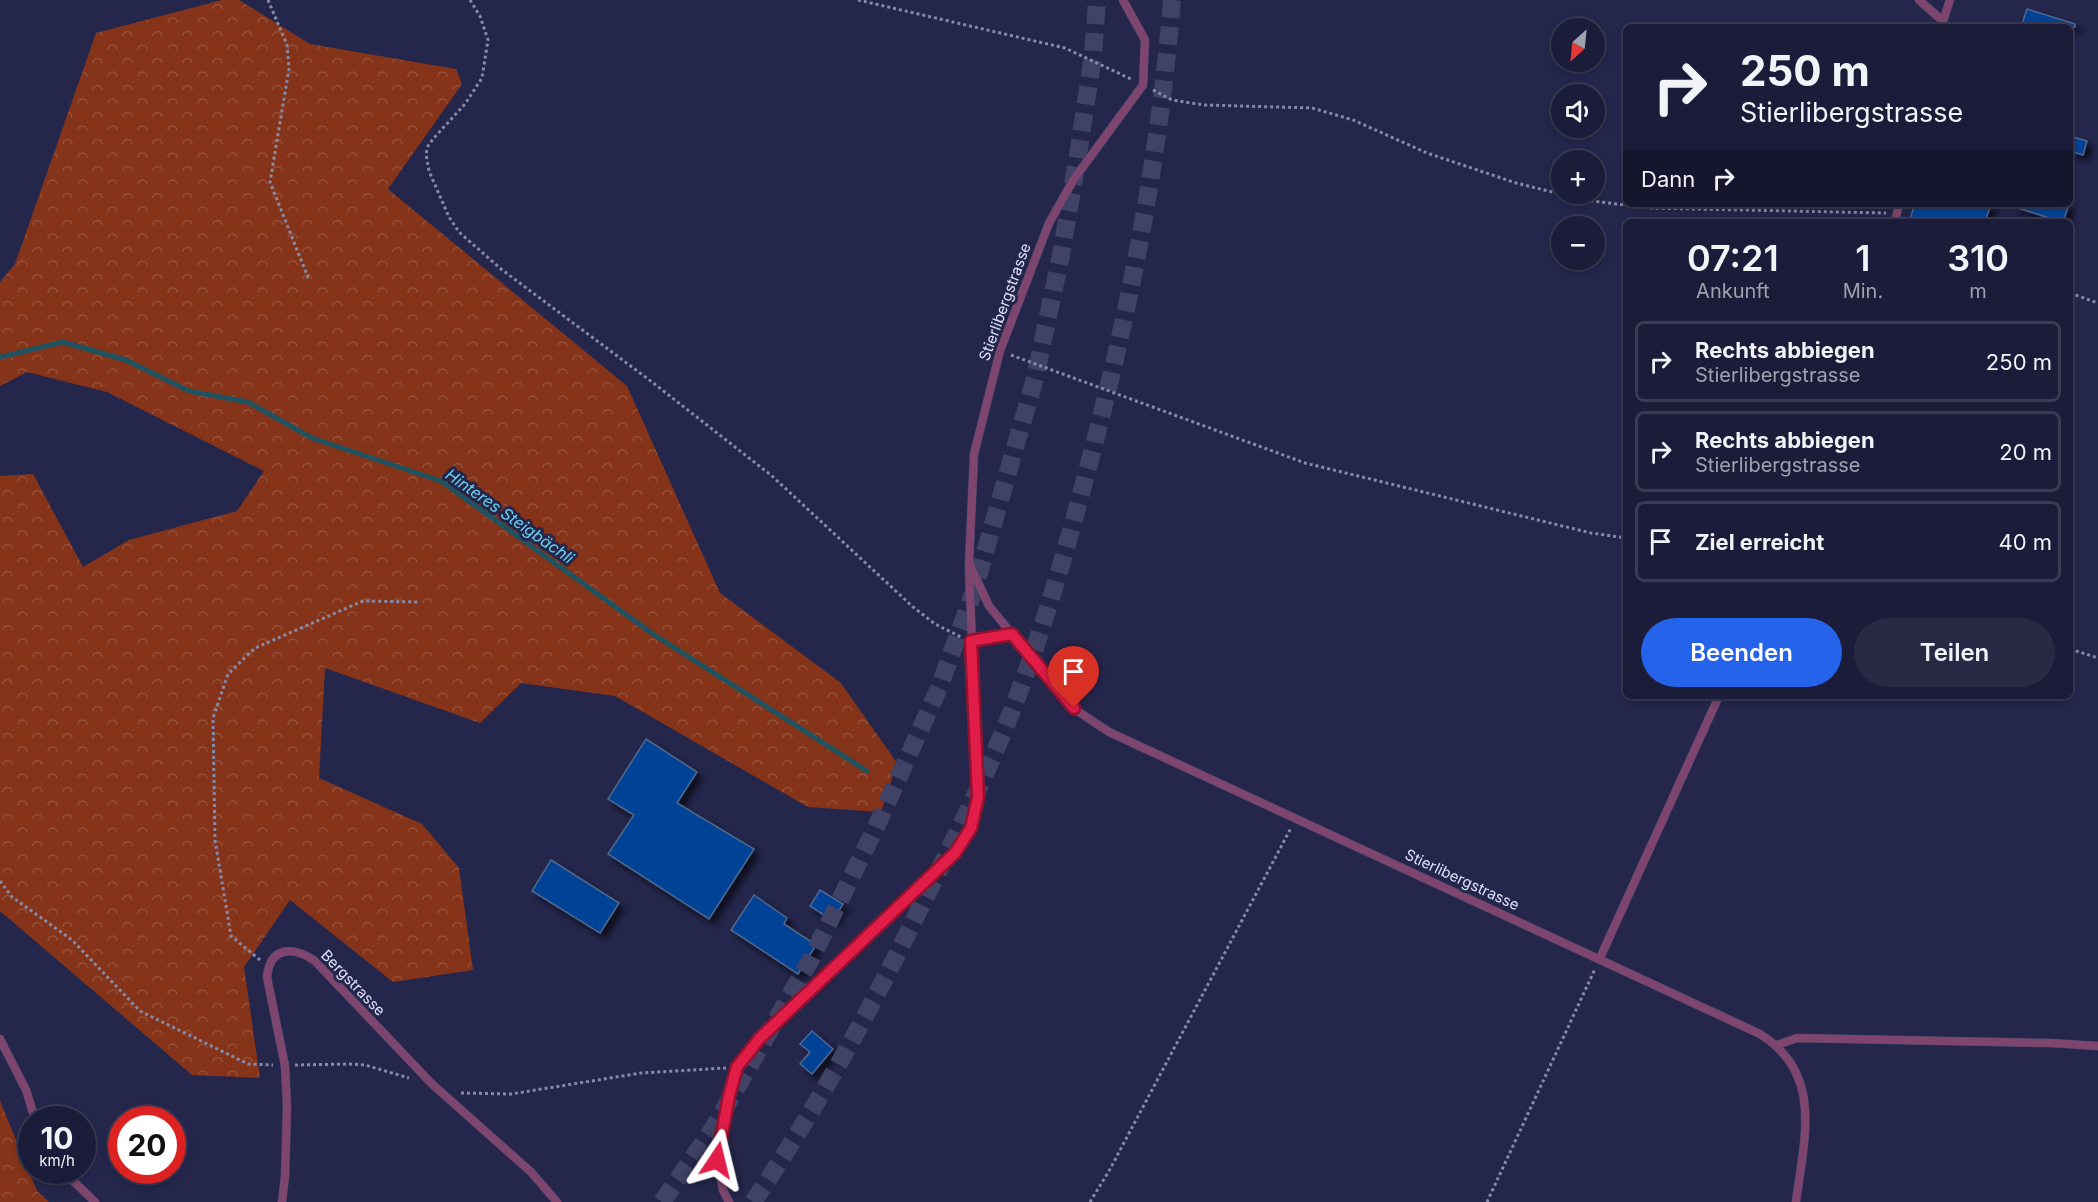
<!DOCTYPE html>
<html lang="de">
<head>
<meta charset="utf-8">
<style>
  :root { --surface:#1b1c39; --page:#282944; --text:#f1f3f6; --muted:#a0a1ae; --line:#393a53; --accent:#2563eb }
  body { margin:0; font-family:Inter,sans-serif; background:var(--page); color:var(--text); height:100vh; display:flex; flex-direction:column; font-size:22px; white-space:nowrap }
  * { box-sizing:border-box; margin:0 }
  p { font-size:20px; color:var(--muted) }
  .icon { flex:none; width:33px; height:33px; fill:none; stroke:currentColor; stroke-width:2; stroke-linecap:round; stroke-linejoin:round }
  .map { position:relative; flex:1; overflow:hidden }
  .side { position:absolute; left:1623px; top:219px; width:450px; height:480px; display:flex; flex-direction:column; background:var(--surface); border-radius:9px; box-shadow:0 3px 9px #0003,0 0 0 2px var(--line) }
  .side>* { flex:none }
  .guide { position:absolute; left:1623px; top:24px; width:450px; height:183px; border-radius:9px; box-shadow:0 3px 9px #0003,0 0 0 2px var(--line); background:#1b1c39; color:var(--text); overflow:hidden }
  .needle { width:39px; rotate:207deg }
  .buttons { position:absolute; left:1551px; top:18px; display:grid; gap:12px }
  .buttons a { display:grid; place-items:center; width:54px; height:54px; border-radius:50%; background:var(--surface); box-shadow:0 3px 9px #0003,0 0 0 2px var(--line); font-size:30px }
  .speed { position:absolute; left:18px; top:1106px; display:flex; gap:12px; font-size:30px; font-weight:700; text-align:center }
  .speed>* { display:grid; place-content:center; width:78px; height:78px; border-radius:50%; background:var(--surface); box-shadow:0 3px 9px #0003,0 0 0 2px var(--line); line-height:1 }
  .speed small { font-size:15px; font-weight:400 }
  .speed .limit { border:9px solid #d22; background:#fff; color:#111 }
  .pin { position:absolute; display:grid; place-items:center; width:51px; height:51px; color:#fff; margin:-62px -26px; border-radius:50% 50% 50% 0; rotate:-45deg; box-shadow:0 0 6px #0007 }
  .pin .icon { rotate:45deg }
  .me { position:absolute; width:66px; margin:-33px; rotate:10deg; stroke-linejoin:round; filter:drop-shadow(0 0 4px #0008) }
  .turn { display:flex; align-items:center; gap:21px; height:126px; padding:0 18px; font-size:27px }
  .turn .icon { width:78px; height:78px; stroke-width:2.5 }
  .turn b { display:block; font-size:42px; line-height:51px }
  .then { display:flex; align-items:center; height:57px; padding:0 18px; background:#0003; gap:12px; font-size:22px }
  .eta { display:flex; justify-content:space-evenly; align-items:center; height:102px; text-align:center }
  .eta b { font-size:36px; font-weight:600; line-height:42px }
  .button { display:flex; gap:12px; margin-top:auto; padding:12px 18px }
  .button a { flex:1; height:69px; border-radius:36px; background:var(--accent); color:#fff; font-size:24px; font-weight:600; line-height:69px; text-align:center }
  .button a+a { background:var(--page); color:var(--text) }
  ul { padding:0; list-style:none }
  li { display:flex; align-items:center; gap:18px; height:81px; margin:0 12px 9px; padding:0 6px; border:3px solid var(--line); border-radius:9px }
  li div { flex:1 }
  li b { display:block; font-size:22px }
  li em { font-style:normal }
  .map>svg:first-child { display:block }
</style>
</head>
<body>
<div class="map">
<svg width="2098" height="1202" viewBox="0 0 2098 1202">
  <defs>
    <pattern id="forest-crowns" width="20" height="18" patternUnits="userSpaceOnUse" patternTransform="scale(1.5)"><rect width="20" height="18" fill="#853419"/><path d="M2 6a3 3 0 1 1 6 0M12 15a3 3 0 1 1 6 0" fill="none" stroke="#96513b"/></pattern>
    <filter id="shadow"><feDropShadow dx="5.5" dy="5.5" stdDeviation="3" flood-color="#0009"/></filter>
  </defs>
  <rect width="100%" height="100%" fill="#24264c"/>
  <g fill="url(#forest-crowns)">
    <path d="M222 0H239L310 44 456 69 462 84 388 189 627 386 720 593 841 683 897 763 881 812 808 807 615 696 521 683 480 723 325 668 319 778 422 824 459 868 473 970 393 982 290 900 244 967 260 1078 192 1075 0 911V476L33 474 83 567 129 540 237 511 264 471 107 392 27 372 0 386V282L15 264 96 33Z"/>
    <path d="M0 1101 37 1191 49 1202H0Z"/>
  </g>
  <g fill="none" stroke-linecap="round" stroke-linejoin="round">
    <path stroke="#1f5361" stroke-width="5" d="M0 357 63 342 126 360 189 391 248 402 312 438 441 481 653 634 867 771"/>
  </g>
  <g fill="#044396" stroke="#4d678d" stroke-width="1.5" filter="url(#shadow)">
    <path d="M2027 9 2075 24V27H2021Z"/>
    <path d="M2070 136 2087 141 2083 155 2070 151Z"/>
    <path d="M1915 204H1991L1985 222H1909Z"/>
    <path d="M2014 204H2069L2063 222 2014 207Z"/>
    <path d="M646 739 697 772 677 803 754 849 709 919 608 854 634 815 608 799Z"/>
    <path d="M551 860 619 903 600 933 532 891Z"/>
    <path d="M820 890 843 904 833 921 810 906Z"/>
    <path d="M754 895 787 918 784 924 816 945 798 974 731 930Z"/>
    <path d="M812 1031 833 1049 812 1074 800 1064 810 1052 800 1044Z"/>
  </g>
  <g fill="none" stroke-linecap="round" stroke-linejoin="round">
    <g stroke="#404266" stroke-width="18" stroke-dasharray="18 9" stroke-linecap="butt">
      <path d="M662 1202 714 1127 811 959 877 825 939 688 973 594 1035 378 1061 255 1077 161 1093 56 1097 0"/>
      <path d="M753 1202C816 1110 870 1011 919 910 950 849 981 786 1007 723 1041 639 1066 551 1089 464 1130 309 1159 160 1172 0"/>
    </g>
    <g stroke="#424468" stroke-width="9">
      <g id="service">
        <path d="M1123 0 1145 40 1143 85 1074 179 1049 223 1000 351 974 454 969 563 989 606 1073 708 1109 732 1760 1034C1824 1074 1804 1139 1796 1202"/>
        <path d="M1919 0 1943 21"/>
        <path d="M1941 27 1950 0"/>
        <path d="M1895 222 1899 204"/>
        <path d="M971 641 1012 634"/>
        <path d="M1600 958 1719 696"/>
        <path d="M0 1039 26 1090 35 1119"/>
        <path d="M1777 1045 1797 1038 2051 1043 2098 1046"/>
        <path d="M62 1170 95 1202"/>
        <path d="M282 1202 285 1176 287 1107 285 1066 267 977C270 946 294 946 315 961L432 1084 531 1172 557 1202"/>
        <path d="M729 1202 723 1190 717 1160 729 1096 737 1067 760 1038 955 853 971 828 978 797 969 567"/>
      </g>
    </g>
    <g stroke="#878aa9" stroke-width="3" stroke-dasharray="3 3" stroke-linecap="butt">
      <path d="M268 0 287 45 289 69 270 182 309 280"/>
      <path d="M470 0 480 16 488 40 482 78 465 104 433 139 428 146 426 154 429 171 449 217 459 232 501 269 652 382 772 476 913 607 935 624 961 637"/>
      <path d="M858 0 1065 48 1131 79"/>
      <path d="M1153 90 1172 100 1204 105 1312 108 1353 120 1427 153 1516 183 1585 200 1649 208 1886 213"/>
      <path d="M2070 293 2098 303"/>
      <path d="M1011 355 1305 463 1591 533 1626 538"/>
      <path d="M2070 649 2098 658"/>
      <path d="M0 881 12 897 72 940 140 1011 248 1064 273 1065"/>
      <path d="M260 960 231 936 215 840 213 718 228 674 255 648 363 601 420 602"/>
      <path d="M295 1065 350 1064 365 1065 409 1078"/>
      <path d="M461 1093 511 1094 641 1073 726 1068"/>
      <path d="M1090 1202 1109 1171 1291 828"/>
      <path d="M1487 1202 1595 969"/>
    </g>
    <use href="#service" stroke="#7e466e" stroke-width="8"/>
  </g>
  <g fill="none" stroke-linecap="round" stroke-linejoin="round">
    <g stroke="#92132f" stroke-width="15">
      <path id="route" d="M717 1160 729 1096 737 1067 760 1038 955 853 971 828 978 797 971 641 1012 634 1074 708"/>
    </g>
    <use href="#route" stroke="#e11d48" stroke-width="10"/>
  </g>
  <g text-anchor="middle" stroke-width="6" stroke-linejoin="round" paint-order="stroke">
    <g font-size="15" fill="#dde1fa" stroke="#24264c">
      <text transform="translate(1005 302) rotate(-70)" y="5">Stierlibergstrasse</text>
      <text transform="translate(1462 880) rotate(25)" y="5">Stierlibergstrasse</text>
      <text transform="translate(353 983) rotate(46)" y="5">Bergstrasse</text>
    </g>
    <g font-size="16" font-style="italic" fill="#69d3f1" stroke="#24264c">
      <text transform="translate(510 516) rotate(35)" y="6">Hinteres Steigbächli</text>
    </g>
  </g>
</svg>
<div class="buttons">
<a><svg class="needle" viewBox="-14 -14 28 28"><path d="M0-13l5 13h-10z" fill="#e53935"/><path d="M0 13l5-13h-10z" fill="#a0a1ae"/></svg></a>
<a><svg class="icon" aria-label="sound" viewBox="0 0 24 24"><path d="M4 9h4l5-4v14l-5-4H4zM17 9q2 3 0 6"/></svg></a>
<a>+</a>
<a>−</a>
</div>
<div class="speed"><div>10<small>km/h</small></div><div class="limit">20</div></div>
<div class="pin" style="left:1074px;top:708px;background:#d93025"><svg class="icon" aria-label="arrive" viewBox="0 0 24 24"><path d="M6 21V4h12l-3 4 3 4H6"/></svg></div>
<svg class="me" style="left:717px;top:1160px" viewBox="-20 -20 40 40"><path d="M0-17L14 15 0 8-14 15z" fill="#e11d48" stroke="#fff" stroke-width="4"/></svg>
<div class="guide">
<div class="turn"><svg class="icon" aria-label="right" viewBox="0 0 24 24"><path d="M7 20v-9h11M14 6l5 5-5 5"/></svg><div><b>250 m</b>Stierlibergstrasse</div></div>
<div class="then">Dann<svg class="icon" aria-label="right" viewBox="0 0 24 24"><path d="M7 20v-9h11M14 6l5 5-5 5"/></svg></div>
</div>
<section class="side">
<div class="eta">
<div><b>07:21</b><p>Ankunft</p></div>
<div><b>1</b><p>Min.</p></div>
<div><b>310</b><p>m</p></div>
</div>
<ul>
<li><svg class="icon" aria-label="right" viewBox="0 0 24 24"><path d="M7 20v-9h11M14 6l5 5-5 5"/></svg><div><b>Rechts abbiegen</b><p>Stierlibergstrasse</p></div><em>250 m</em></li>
<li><svg class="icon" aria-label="right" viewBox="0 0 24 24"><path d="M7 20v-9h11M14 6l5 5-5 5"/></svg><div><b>Rechts abbiegen</b><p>Stierlibergstrasse</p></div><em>20 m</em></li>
<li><svg class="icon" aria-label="arrive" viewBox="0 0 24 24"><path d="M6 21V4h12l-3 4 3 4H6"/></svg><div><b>Ziel erreicht</b></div><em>40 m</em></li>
</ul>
<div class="button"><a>Beenden</a><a>Teilen</a></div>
</section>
</div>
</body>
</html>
